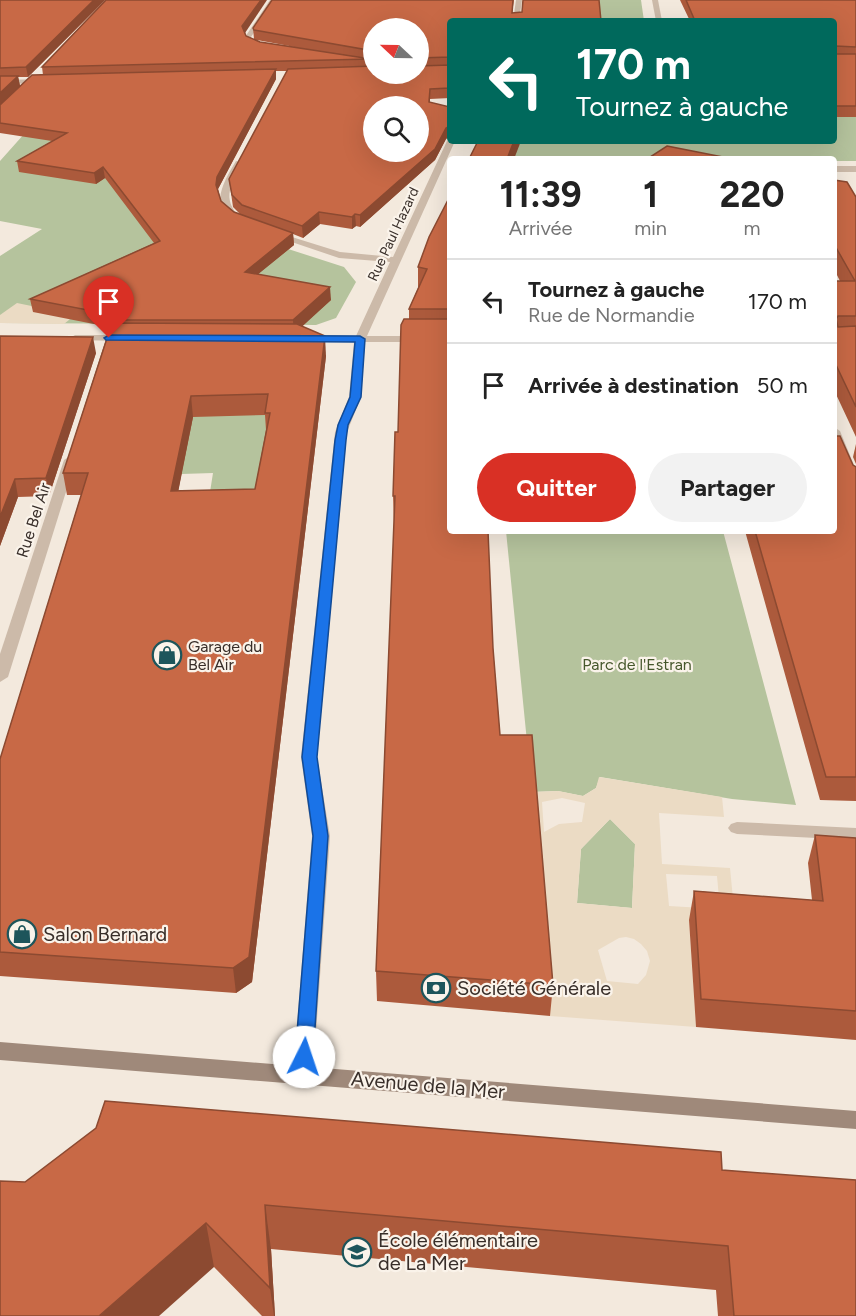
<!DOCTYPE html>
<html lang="fr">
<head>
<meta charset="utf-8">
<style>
  :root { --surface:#fff; --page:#f2f2f2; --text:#222; --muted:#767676; --line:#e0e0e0; --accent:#d93025 }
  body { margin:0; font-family:Figtree,sans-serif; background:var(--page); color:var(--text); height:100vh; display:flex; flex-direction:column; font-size:22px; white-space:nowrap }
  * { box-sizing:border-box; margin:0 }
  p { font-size:20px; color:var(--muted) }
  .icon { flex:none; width:33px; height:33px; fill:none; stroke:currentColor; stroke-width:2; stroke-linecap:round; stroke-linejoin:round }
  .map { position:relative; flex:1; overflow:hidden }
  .sheet { position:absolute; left:447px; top:156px; width:390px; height:378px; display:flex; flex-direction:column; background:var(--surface); border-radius:6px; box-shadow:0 6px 24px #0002 }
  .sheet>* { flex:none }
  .top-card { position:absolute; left:447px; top:18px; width:390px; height:126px; border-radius:6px; box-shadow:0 6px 24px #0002; background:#00695c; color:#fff; overflow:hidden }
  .needle { width:39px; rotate:292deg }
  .controls { position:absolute; left:363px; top:18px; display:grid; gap:12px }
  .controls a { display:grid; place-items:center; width:66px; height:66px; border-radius:50%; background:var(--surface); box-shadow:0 6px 24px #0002; font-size:30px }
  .pin { position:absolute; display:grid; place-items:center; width:51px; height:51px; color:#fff; margin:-62px -26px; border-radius:50% 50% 50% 0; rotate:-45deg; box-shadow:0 0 6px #0007 }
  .pin .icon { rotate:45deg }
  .me { position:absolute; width:66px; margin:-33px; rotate:4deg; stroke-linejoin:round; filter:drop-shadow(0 0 4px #0008) }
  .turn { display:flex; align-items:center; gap:21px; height:126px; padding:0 30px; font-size:27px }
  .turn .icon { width:78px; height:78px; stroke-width:2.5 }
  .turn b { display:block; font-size:42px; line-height:51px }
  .eta { display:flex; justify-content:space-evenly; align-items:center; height:102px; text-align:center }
  .eta b { font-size:36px; font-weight:700; line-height:42px }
  .cta { display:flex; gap:12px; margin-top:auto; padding:12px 30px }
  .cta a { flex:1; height:69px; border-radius:36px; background:var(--accent); color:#fff; font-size:24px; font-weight:700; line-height:69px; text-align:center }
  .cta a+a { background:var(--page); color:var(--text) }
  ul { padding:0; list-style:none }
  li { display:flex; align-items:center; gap:18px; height:84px; padding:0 30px; border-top:2px solid var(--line) }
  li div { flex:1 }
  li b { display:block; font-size:22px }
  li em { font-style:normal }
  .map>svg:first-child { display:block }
</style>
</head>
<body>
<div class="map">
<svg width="856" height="1316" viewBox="0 0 856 1316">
  <rect width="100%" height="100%" fill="#f3e9dd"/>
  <g fill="#b5c39d">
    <path d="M578 0H641L644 21H571Z"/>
    <path d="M856 67V161H834V159H473L489 141H834V68Z"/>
    <path d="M66 87 207 191 248 236 344 267 356 282 336 318 316 325 0 323V256L42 229 0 221V161Z"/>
    <path d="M273 369 270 491 210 492 213 473 150 475 162 417Z"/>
    <path d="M506 531H723L796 805 732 799 600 777 596 788 583 796 558 791 532 792Z"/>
    <path d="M610 819 635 844 632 908 577 903 581 849Z"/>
  </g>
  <g fill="#ebdbc4" fill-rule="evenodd">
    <path d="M17 303 75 315 64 324 0 323V315Z"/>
    <path d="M599 777 722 797 724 817 659 813 662 864 730 868 734 909 689 920 696 1027 550 1016 532 792 558 791 583 796 596 788ZM562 798 585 803 582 822 559 824 544 832 542 802ZM610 819 635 844 632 908 577 903 581 849ZM666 874 717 876 720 909 669 906ZM626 937 634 939 641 944 647 951 650 961 646 975 638 984 607 981 598 950 619 938Z"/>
  </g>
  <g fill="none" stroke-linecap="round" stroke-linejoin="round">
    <g fill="#ccbaa9" fill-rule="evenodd">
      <path d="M270 0H276L251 37 253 42 265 47 262 49 248 44 245 37Z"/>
      <path d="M516 0H522L519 21H513Z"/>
      <path d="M652 0H658L662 21H656Z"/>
      <path d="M48 79 45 83 0 84V80Z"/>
      <path d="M450 139V141H455L367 336H450V342H365L361 397 347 432 317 757 330 836 313 1075 310 1081 303 1084 296 1081 293 1075 312 836 301 757 335 432 349 397 354 342H306L301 339 306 336H356L390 262 339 258 271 235 279 233 340 252 393 257 447 141Z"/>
      <path d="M236 161 243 163C231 185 221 197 240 218L235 221C207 209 225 179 236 161Z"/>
      <rect x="834" y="166" width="22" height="6"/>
      <path d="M75 335H126L131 338 126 341 71 340 70 338Z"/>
      <path d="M834 427 840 431 856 470V490L850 486 834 446Z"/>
      <path d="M70 456 76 460 8 677 0 682V654L64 460Z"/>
      <path d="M737 822 856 828V840L737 834 731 832 728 828 731 824Z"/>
    </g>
    <path fill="#9f897a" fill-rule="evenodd" d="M0 1042 856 1111V1129L0 1060Z"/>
  </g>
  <g fill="#ac5a3c" fill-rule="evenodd">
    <path d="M0 0H105L28 77H18L20 86 43 75 42 67 245 33 246 36 254 39 253 28 272 0H514L512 13 601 21H450V98L430 99V103L446 139 435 160 360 227 356 226 352 229 320 224 303 238 293 234 294 245 258 274 331 300 302 326 326 356 252 982 236 993 0 976V759L81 495H67L63 473 109 330V327L33 312 30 299 154 243 105 178 96 184 19 172 17 161 52 141 0 133ZM374 28H418V74L371 66V60L374 61ZM257 40 295 47 260 42ZM276 71H287L229 179 233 207 241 215 234 212 221 201 218 189 276 79ZM265 415 266 430 255 489 178 491 193 417Z"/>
    <path d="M680 0H856V117H834V21H690Z"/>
    <path d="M834 180 856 197V437L834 390V281H840L834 269Z"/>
    <path d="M450 196V531L493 648 500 735 553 985 550 1016 377 1001 376 971 394 524 393 496 409 319V309L418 288V267Z"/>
    <path d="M0 336 96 353 49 496 18 497 0 546Z"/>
    <path d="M856 444V464L853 457Z"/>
    <path d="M853 465 856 467V801L820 800 745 531H834Z"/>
    <path d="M815 835 856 838V1040L696 1027 689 920 694 891 812 900 808 863Z"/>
    <path d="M722 1170 856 1316H718L716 1290 271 1249 275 1316H262L214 1267 25 1182Z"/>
  </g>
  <g fill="#8c4a31">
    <path d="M94 0H105L28 77 26 67Z"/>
    <path d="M261 0H267L243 36 242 26Z"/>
    <path d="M276 69V79L218 189 216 185 217 177Z"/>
    <path d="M18 76 20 86 0 106V93Z"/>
    <path d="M450 126V137L446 139 435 160 360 227V215L446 128Z"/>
    <path d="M514 141H521L514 159H507Z"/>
    <path d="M103 167 105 178 96 184 94 173Z"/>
    <path d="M319 212 320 224 303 238 302 226Z"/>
    <path d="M355 214 356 226 352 229V217Z"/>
    <path d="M293 233 294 245 246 284 245 272Z"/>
    <path d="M330 287 331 300 294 334 293 320Z"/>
    <path d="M325 336 326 356 252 982 236 993 233 968Z"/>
    <path d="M93 337 96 353 49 496 46 478Z"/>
    <path d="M191 396 193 417 174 513 171 491Z"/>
    <path d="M15 479 18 497 0 546V517Z"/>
    <path d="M265 1205 271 1249 275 1316H274L270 1288Z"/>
    <path d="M206 1223 214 1267 159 1316H99Z"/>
  </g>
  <g fill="#c86946" stroke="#8c4a31" stroke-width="1.5" fill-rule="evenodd">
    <path d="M0 0H94L26 67 0 68Z"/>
    <path d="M106 0H261L242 26 246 36 260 42 371 59 42 67Z"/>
    <path d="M272 0H513L512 13 522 12 523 0H599L601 21H450V57L418 58V28H374V51L254 30 253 28Z"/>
    <path d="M686 0H856V47L836 46 834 51V21H695Z"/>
    <path d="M834 53 836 54H856V106H834Z"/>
    <path d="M450 65V88L430 89 429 102 450 107V126L446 128 435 149 360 215 355 214 352 217 319 212 302 226 242 205 232 195 229 179 288 69 374 66V74H418V66ZM374 106H418V152H374Z"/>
    <path d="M276 69 217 177 216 185 221 201 234 212 293 233 245 272 330 287 293 320H108L109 314 30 299 160 241 103 167 94 173 17 161 67 133 0 123V105L32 75Z"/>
    <path d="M0 76H18L0 93Z"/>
    <path d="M478 141H514L507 159H469Z"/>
    <path d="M667 146 733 159H647Z"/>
    <path d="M834 180 847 182 856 197V316H838L836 319 838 327 856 326V407L836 365H834V281H855L834 244Z"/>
    <path d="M450 196V309H409L427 269 418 267 429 237Z"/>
    <path d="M404 319H450V531H488L493 648 500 735H532L553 985 376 971 395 496H393L395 432H398L401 325Z"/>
    <path d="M112 323 297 324 325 336 249 957 233 968 0 952V759L88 473H63ZM268 394 265 413H270L255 489 171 491 191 396Z"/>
    <path d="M0 336 93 337 46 478 15 479 0 517Z"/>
    <path d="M834 436H840L853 465 856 467V777H826L755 531H834Z"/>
    <path d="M815 835 856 838V1011L701 999 694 891 823 901Z"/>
    <path d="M105 1101 721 1152 722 1170 856 1180V1316H734L728 1246 265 1205 270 1288 206 1223 99 1316H0V1181L25 1182 96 1128Z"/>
  </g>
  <path fill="#1a73e8" stroke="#114b97" stroke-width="1.5" d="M109 335 360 336 365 339 361 397 348 425 346 440 317 757 328 836 313 1057 311 1062 304 1065 298 1062 295 1057 313 836 302 757 335 440 338 425 350 397 355 342 106 340 104 338Z"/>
  <defs>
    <g id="shop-ring" transform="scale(1.5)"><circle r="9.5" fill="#faf3ea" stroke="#1d555b" stroke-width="1.5"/><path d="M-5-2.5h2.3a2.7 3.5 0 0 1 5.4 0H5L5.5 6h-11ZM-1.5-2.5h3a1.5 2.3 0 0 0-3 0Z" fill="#1d555b"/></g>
    <g id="bank-ring" transform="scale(1.5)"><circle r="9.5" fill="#faf3ea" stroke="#1d555b" stroke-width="1.5"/><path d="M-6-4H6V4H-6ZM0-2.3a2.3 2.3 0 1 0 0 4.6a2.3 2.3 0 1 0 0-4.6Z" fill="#1d555b"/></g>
    <g id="school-ring" transform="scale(1.5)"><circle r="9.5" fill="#faf3ea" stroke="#1d555b" stroke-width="1.5"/><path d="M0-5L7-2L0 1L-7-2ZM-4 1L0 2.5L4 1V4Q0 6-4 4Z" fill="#1d555b"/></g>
  </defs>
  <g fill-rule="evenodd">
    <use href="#shop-ring" x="167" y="655"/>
    <use href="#shop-ring" x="22" y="934"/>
    <use href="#bank-ring" x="436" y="988"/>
    <use href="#school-ring" x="357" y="1252"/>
  </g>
  <g text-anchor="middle" stroke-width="4.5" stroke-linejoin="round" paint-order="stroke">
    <g font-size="14" fill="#382e29" stroke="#faf3ea">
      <text transform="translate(393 234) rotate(-65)" y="5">Rue Paul Hazard</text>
    </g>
    <g font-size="16" fill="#382e29" stroke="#faf3ea">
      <text transform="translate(33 520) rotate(-72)" y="6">Rue Bel Air</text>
    </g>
    <g font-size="16" fill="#382e29" stroke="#faf3ea" text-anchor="start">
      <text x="188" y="652">Garage du<tspan x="188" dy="18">Bel Air</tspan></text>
    </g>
    <g font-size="16" fill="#46572c" stroke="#faf3ea">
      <text x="637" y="670">Parc de l'Estran</text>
    </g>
    <g font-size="20" fill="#382e29" stroke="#faf3ea" text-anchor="start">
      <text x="43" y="941">Salon Bernard</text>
      <text x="457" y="995">Société Générale</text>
      <text x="378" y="1247">École élémentaire<tspan x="378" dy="23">de La Mer</tspan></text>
    </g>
    <g font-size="20" fill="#382e29" stroke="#faf3ea">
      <text transform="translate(428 1085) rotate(5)" y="7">Avenue de la Mer</text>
    </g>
  </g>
</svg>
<div class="controls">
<a><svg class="needle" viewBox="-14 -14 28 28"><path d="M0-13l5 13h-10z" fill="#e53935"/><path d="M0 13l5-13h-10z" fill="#767676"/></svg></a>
<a><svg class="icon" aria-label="search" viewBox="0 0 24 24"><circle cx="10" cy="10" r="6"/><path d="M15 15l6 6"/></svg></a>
</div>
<div class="pin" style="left:109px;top:338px;background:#d93025"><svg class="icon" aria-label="arrive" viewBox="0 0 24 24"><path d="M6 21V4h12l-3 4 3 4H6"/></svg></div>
<svg class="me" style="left:304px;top:1057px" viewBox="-20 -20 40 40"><circle r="19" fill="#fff"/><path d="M0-13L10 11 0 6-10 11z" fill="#1a73e8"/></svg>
<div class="top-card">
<div class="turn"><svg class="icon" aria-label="left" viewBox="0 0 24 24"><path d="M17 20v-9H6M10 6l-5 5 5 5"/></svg><div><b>170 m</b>Tournez à gauche</div></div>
</div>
<section class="sheet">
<div class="eta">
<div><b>11:39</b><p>Arrivée</p></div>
<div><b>1</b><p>min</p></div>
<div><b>220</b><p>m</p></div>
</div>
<ul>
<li><svg class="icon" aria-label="left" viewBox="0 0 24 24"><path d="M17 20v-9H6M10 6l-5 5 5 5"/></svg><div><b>Tournez à gauche</b><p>Rue de Normandie</p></div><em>170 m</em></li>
<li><svg class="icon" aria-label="arrive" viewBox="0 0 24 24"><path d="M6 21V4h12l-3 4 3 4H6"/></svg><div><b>Arrivée à destination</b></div><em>50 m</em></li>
</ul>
<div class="cta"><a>Quitter</a><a>Partager</a></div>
</section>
</div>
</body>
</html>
